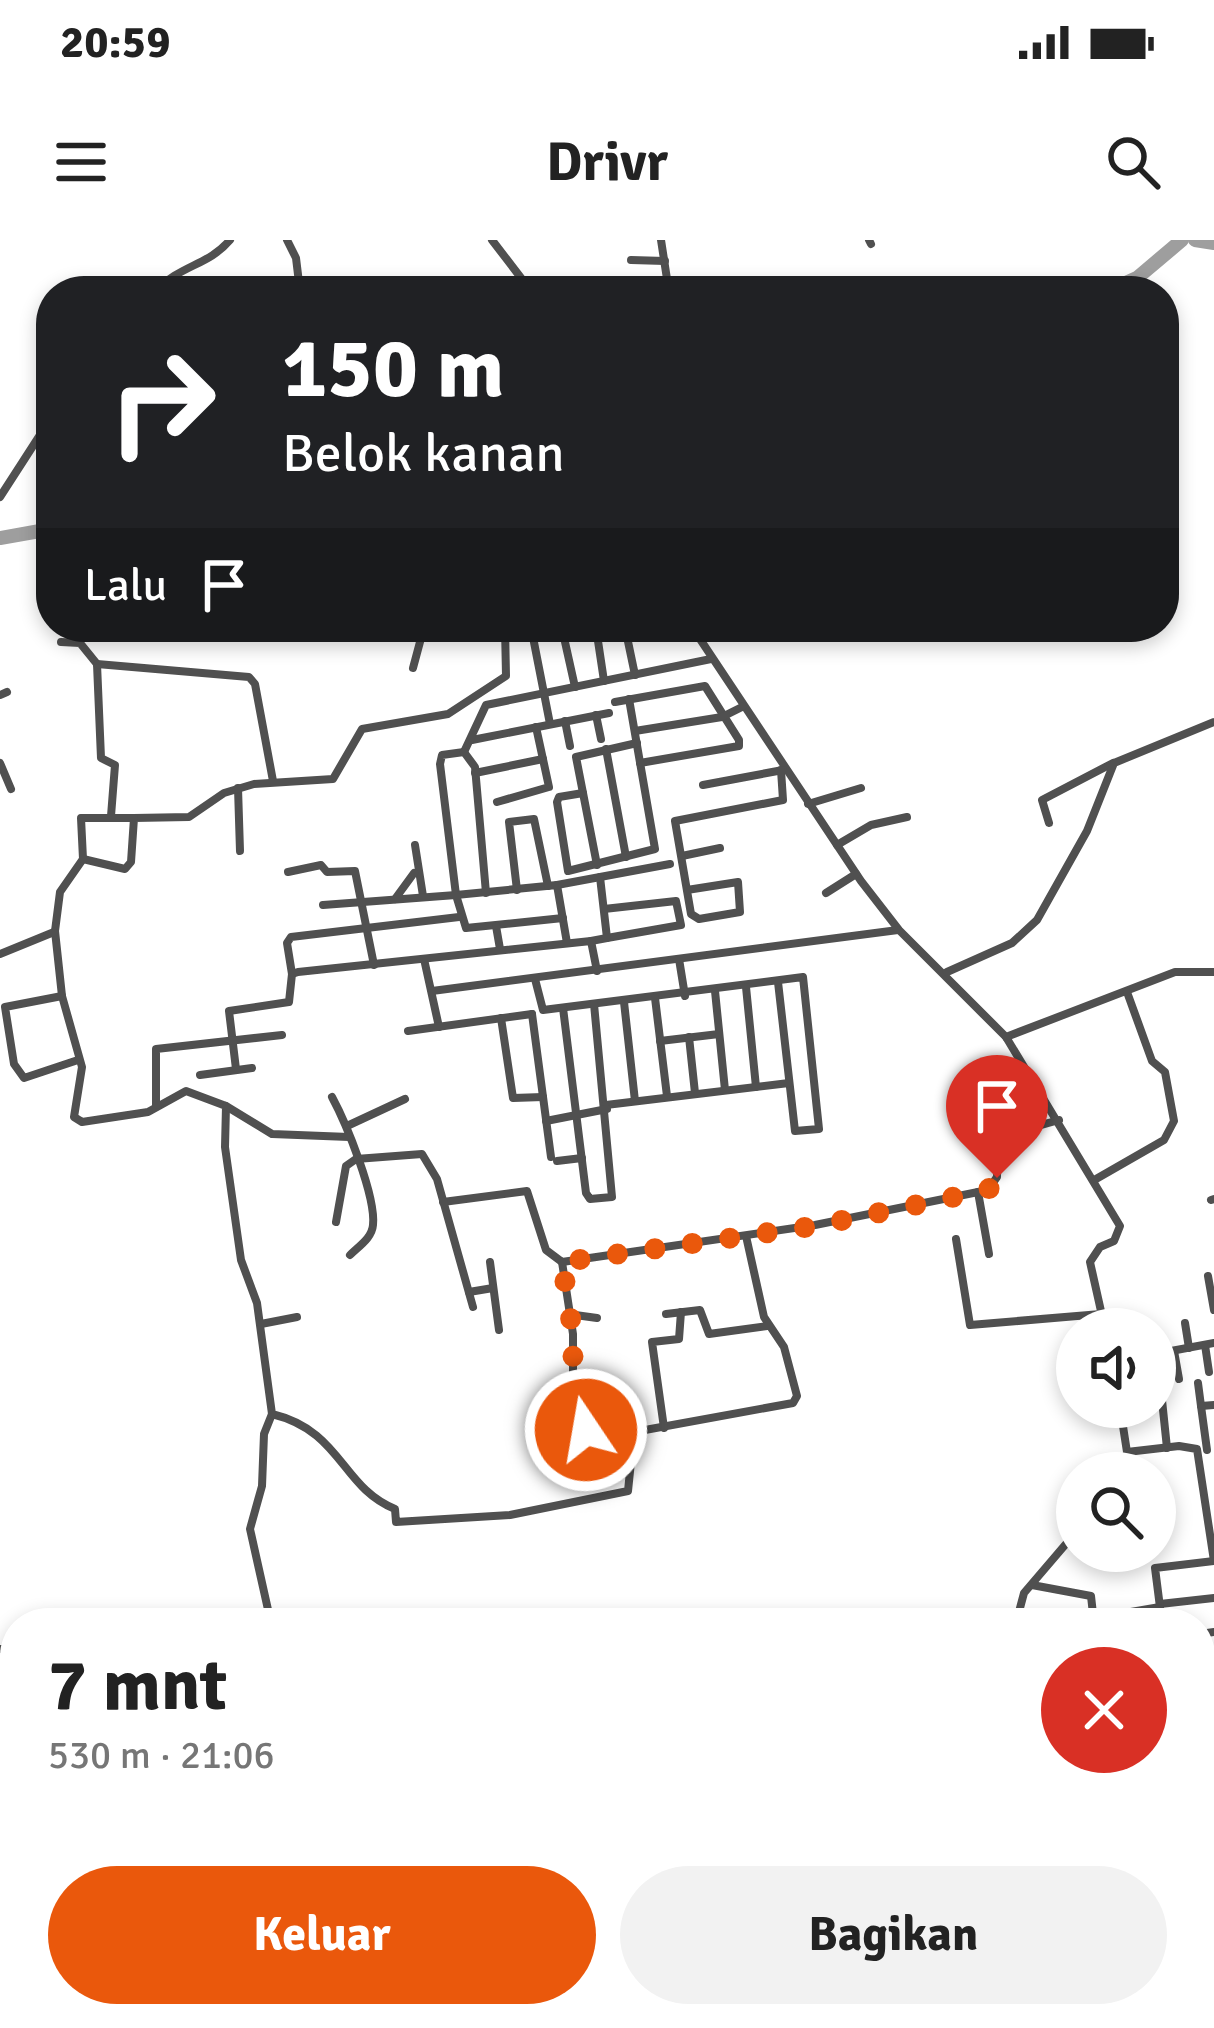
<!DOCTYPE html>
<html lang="id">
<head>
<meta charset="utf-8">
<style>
  :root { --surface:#fff; --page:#f2f2f2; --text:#222; --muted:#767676; --accent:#ea580c }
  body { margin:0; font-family:Signika,sans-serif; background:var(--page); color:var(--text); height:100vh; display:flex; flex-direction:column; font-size:45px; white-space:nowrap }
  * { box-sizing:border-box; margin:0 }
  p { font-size:39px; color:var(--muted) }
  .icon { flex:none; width:66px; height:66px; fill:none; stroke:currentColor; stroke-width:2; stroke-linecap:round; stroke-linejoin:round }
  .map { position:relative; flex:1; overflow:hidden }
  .sheet { position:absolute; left:0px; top:1368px; width:1215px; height:420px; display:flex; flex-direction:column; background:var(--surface); border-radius:48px 48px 0 0; box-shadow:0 6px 18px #0003 }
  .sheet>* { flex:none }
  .banner { position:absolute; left:36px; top:36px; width:1143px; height:366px; border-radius:48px; box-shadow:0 6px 18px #0003; background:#202124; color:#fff; overflow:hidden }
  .tools { position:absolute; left:1056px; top:1068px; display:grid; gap:24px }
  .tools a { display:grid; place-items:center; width:120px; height:120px; border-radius:50%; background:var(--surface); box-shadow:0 6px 18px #0003; font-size:60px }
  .pin { position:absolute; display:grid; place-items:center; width:102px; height:102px; color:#fff; margin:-123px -51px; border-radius:50% 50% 50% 0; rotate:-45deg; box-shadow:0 0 12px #0007 }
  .pin .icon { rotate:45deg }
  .me { position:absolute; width:132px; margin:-66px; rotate:348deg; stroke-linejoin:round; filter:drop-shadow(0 0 9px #0008) }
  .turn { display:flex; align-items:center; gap:42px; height:252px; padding:0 48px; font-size:54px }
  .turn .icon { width:156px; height:156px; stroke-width:2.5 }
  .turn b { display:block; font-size:84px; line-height:102px }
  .then { display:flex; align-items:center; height:114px; padding:0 48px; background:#0003; gap:24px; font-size:45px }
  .round { display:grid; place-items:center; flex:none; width:126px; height:126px; border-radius:63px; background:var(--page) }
  .headline { display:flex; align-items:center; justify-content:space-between; height:204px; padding:0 48px }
  h1 { font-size:72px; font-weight:700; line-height:90px }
  .primary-button { display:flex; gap:24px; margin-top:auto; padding:24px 48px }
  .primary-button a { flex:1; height:138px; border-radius:72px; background:var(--accent); color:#fff; font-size:48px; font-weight:700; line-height:138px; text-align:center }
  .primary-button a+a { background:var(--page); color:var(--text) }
  .status { display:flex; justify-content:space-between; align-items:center; height:84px; padding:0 60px; background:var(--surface); direction:ltr }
  .status svg { height:33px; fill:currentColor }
  header { display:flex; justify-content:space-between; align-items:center; height:156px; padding:0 48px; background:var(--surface); font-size:54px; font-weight:700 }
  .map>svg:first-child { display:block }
</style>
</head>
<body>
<div class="status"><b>20:59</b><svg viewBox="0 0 49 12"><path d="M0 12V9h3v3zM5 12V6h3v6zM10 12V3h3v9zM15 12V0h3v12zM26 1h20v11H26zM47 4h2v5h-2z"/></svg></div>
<header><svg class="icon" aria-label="menu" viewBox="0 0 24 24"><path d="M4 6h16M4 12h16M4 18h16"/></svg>Drivr<svg class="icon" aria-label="search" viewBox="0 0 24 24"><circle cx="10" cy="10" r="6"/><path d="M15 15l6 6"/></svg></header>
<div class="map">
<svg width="1214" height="1788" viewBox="0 0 1214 1788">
  <rect width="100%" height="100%" fill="#fff"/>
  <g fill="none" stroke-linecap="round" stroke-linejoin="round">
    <g stroke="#9e9e9e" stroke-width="14">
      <path d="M1195 0 1214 3"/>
      <path d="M1108 51 1137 38 1182 0"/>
      <path d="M0 298 51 289"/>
    </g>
    <g stroke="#505050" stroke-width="8">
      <path d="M287 0 296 18 300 51"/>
      <path d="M492 0 531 51"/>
      <path d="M661 0 667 39"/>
      <path d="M869 0 871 4"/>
      <path d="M631 20 665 21"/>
      <path d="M157 51C179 25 208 26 230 0"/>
      <path d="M597 51 598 44"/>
      <path d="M0 257 51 178"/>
      <path d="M531 387 550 484"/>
      <path d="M692 387 861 641 899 690 1006 797 1120 986 1114 1001 1100 1007 1090 1022 1105 1089"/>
      <path d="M626 392 635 435"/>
      <path d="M598 401 604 441"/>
      <path d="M61 402 80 403 97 424 101 518 115 525 111 576"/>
      <path d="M565 402 575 447"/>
      <path d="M97 424 249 437 255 444 273 541"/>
      <path d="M413 428 424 387"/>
      <path d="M0 455 7 452"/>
      <path d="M615 462 705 446 739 500V506L640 523"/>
      <path d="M596 475 601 499"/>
      <path d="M565 481 570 506"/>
      <path d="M635 491 722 477 742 467"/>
      <path d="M472 500 609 473"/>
      <path d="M606 509 626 617"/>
      <path d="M464 512 442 515 440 524 456 655 557 645 567 703"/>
      <path d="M464 512 486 465 711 419"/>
      <path d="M464 512 475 527 486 653"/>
      <path d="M0 523 11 549"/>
      <path d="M475 533 543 519"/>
      <path d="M703 545 783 530"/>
      <path d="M238 548 240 611"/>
      <path d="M583 553 559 557 557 562 568 631 655 609 629 459"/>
      <path d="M497 562 549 547 536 487"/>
      <path d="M808 564 861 548"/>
      <path d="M1049 583 1042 560 1113 523"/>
      <path d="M415 605 423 656"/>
      <path d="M837 605 871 585 907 577"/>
      <path d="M682 616 720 608"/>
      <path d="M83 619 60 652 55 691 62 756 82 827 74 877 82 882 148 872 186 851 226 866 225 907 241 1020 257 1063 272 1174C342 1191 341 1247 395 1269L396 1282 510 1275 628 1251 634 1192 793 1163 797 1156 784 1107 764 1077 746 996"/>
      <path d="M83 619 125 629 131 622 134 578 189 577 224 553 254 544 333 539 362 489 448 474 506 436 505 387"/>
      <path d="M83 619 81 578H134"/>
      <path d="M597 625 576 517 637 503"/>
      <path d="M288 632 321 625 327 632 355 631 374 725"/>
      <path d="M557 645 670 624"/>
      <path d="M517 650 509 582 534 579 548 646"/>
      <path d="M687 650 738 642 740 672 699 679 691 674 675 581 783 560 781 530"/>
      <path d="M826 653 856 634"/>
      <path d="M395 659 414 633"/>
      <path d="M323 665 456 655 466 688 563 678"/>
      <path d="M604 669 676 661 681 685 607 698"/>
      <path d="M496 686 500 709"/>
      <path d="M591 701 607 698 600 637"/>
      <path d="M0 714 54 692"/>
      <path d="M424 719 439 787"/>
      <path d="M679 719 685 756"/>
      <path d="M947 732 1012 703 1037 680 1087 591 1114 523 1214 482"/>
      <path d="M292 734 287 703 291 697 459 677"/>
      <path d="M535 739 543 770 803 737 819 889 795 891 778 742"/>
      <path d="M746 747 756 847"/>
      <path d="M432 751 898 690"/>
      <path d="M715 751 725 850"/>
      <path d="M62 756 5 767 14 824 24 838 78 820"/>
      <path d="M655 758 667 856"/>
      <path d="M624 762 635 861"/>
      <path d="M563 768 586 953 590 959 612 957 594 764"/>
      <path d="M532 774 551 917"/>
      <path d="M501 778 513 858 543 857"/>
      <path d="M408 791 532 774"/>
      <path d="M689 797 695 853"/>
      <path d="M1006 797 1175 732H1214"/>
      <path d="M660 801 719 794"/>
      <path d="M236 829 229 771 289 762 292 734 298 732 591 701 597 731"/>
      <path d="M200 835 252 828"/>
      <path d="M332 857C346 883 376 956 373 985 372 998 359 1006 350 1015"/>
      <path d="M156 865V809L282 795"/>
      <path d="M606 865 789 843"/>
      <path d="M226 866 272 894 349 897"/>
      <path d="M546 881 607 869"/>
      <path d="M347 886 405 859"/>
      <path d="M557 921 582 918"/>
      <path d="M1096 939 1164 900 1174 881 1165 832 1152 821 1127 752"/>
      <path d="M978 952 989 1014"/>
      <path d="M1211 960 1214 959"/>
      <path d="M443 962 527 951 546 1010 562 1022 815 985 988 950 997 937 998 897 1059 880"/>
      <path d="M336 982 346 926 356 919 422 914 437 939 473 1067"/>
      <path d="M956 999 970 1085 1101 1074"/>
      <path d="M490 1022 499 1090"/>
      <path d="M562 1022 573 1094V1148L587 1192H632"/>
      <path d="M1208 1036 1214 1070"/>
      <path d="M469 1052 493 1048"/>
      <path d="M568 1074 597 1078"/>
      <path d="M666 1074 700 1070 709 1094 767 1086"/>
      <path d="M1185 1083 1189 1108"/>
      <path d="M261 1084 297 1077"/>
      <path d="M1154 1088V1089"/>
      <path d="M1155 1095 1158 1113"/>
      <path d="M1205 1105 1209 1132"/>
      <path d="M1174 1111 1179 1139"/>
      <path d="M1155 1114 1214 1103"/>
      <path d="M1160 1141 1167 1208"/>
      <path d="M1198 1143 1201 1166 1214 1165"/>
      <path d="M1201 1166 1207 1210"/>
      <path d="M1120 1167 1127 1212 1123 1233"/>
      <path d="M664 1188 652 1102 679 1099 681 1072"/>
      <path d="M1127 1212 1179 1206 1197 1209 1214 1321"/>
      <path d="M1032 1345 1091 1356 1094 1383"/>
      <path d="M1160 1364 1214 1358"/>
      <path d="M1095 1373H1125L1127 1383"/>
      <path d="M1125 1373 1160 1367"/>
      <path d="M1066 1382V1383"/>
      <path d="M271 1383 250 1289 262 1246 264 1194 272 1174"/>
      <path d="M1016 1383 1024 1353 1077 1291"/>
      <path d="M1162 1383 1155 1328 1214 1321"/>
      <path d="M1200 1394 1214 1392"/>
      <path d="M1200 1404 1212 1485 1200 1490"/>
      <path d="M0 1409 15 1410"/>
      <path d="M0 1438 8 1439"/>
      <path d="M1214 1642V1691"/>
      <path d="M0 1697 15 1695"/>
      <path d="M1214 1745V1753"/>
      <path d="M169 1773 172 1788"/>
      <path d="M703 1773 704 1788"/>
      <path d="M1004 1773 1005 1788"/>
      <path d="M271 1788 277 1773"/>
      <path d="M1016 1788 1032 1779 1163 1783 1214 1775"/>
    </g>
  </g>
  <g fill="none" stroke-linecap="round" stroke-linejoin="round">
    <path stroke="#ea580c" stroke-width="21" stroke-dasharray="0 37.8" d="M586 1190 573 1148V1094L562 1022 815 986 988 950 997 938"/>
  </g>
</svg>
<div class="tools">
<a><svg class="icon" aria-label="sound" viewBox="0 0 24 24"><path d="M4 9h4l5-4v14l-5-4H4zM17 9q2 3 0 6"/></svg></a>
<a><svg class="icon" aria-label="search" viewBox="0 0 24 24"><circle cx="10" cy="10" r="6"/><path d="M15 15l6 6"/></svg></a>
</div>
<div class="pin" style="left:997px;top:938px;background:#d93025"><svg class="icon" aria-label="arrive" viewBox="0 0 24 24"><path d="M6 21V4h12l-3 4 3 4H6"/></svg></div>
<svg class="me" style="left:586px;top:1190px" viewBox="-20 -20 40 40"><circle r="17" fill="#ea580c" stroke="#fff" stroke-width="3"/><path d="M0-11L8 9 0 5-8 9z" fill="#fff"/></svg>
<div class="banner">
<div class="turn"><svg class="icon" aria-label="right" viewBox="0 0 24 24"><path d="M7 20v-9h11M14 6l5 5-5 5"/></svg><div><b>150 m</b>Belok kanan</div></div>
<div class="then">Lalu<svg class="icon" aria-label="arrive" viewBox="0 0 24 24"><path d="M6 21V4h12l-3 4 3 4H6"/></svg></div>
</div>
<section class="sheet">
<div class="headline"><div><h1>7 mnt</h1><p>530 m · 21:06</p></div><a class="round" style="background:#d93025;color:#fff"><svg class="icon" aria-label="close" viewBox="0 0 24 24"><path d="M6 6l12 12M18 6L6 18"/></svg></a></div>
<div class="primary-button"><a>Keluar</a><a>Bagikan</a></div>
</section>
</div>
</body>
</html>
